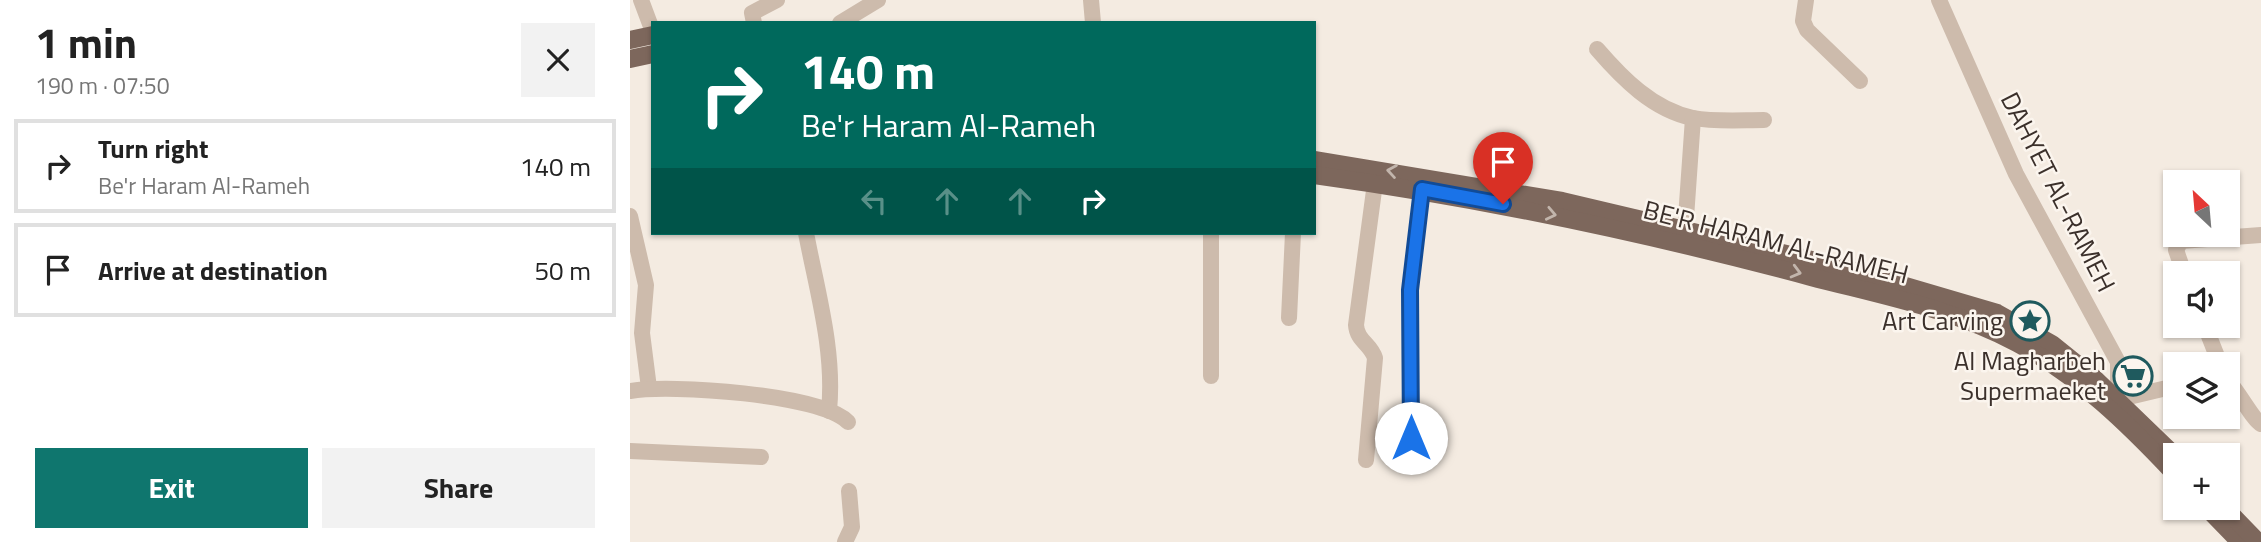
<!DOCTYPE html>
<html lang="en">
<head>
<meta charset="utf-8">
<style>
  :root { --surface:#fff; --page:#f2f2f2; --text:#222; --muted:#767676; --line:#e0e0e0; --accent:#0f766e }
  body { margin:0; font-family:"Titillium Web",sans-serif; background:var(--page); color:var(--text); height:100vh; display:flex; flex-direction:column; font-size:26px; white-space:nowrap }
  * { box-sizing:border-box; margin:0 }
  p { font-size:23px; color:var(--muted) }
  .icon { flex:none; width:38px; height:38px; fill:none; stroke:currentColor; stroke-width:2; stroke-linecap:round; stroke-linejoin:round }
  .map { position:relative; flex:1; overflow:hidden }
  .sheet { display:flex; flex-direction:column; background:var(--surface); width:630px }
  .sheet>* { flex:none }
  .hud { position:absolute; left:21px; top:21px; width:665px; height:214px; border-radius:0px; box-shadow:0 2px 5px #0004; background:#00695c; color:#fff; overflow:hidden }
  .needle { width:46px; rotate:334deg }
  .fabs { position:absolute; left:1533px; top:170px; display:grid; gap:14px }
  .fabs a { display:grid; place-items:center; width:77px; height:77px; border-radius:0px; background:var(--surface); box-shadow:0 2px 5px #0004; font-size:35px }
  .pin { position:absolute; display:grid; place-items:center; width:60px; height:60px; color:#fff; margin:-72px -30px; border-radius:50% 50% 50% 0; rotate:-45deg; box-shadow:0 0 7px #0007 }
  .pin .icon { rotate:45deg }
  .me { position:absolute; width:77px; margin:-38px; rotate:0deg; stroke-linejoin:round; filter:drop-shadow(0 0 5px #0008) }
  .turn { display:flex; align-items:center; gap:24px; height:147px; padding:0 35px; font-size:32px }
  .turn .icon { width:91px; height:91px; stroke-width:2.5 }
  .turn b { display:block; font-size:49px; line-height:60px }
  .lanes { display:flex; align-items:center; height:66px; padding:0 35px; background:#0003; justify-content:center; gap:35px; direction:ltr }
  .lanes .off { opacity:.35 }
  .round { display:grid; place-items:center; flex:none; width:74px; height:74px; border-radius:0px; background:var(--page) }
  .headline { display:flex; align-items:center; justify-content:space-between; height:119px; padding:0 35px }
  h1 { font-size:42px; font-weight:700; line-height:52px }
  .button { display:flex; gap:14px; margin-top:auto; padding:14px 35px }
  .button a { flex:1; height:80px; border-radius:0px; background:var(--accent); color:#fff; font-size:28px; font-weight:700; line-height:80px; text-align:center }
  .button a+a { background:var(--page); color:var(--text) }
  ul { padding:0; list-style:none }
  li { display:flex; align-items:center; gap:21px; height:94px; margin:0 14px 10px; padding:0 21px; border:4px solid var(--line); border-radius:0px }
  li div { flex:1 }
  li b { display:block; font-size:26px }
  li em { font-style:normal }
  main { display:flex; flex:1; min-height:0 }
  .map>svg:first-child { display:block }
</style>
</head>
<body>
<main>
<section class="sheet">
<div class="headline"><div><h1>1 min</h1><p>190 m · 07:50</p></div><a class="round"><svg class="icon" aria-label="close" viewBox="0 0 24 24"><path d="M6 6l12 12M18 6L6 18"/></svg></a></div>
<ul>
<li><svg class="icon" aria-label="right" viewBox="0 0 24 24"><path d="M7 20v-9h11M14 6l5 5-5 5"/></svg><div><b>Turn right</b><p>Be'r Haram Al-Rameh</p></div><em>140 m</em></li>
<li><svg class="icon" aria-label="arrive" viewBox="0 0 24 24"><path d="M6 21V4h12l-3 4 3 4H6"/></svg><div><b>Arrive at destination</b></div><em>50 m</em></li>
</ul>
<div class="button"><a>Exit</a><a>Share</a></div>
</section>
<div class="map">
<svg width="1631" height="542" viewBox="0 0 1631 542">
  <rect width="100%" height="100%" fill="#f4ebe1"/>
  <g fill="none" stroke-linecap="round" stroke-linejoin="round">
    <g stroke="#cdbbac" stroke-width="16">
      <path d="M11 0 23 32"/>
      <path d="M461 0 463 23"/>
      <path d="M1176 0 1173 21 1177 30 1230 81"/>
      <path d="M1309 0 1386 174 1488 362V385L1476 405"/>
      <path d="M124 23 122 13 147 0"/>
      <path d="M210 23 248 0"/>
      <path d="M967 49C992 78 1023 110 1063 118 1085 122 1111 120 1134 120"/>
      <path d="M0 216 16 285 12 333 19 388"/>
      <path d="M1055 232 1063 118"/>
      <path d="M176 233C187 291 205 351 199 411"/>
      <path d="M1554 273 1546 250 1551 241 1631 235"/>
      <path d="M659 318 663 233"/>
      <path d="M1575 326 1590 364"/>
      <path d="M581 376V233"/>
      <path d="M1598 381C1609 392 1623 420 1631 424"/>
      <path d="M0 391C40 384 191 394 218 422"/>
      <path d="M1483 394 1503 396 1545 386"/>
      <path d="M781 438 780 291 792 189"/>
      <path d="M0 451 131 457"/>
      <path d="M736 460 745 358C741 344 727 341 726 325L745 183"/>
      <path d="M215 542 222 527 219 491"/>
    </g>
    <g stroke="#7d675c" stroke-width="18">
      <path d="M0 40 23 35"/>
      <path d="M0 59 23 54"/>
      <path d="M684 160 932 201 1207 266 1367 313 1422 344 1463 377 1545 456"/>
      <path d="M684 175C852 198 1017 233 1181 277 1250 295 1324 309 1387 343 1449 376 1498 424 1545 474"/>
      <path d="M1577 508 1610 542"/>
      <path d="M1595 508 1628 542"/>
    </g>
  </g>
  <defs><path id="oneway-chevron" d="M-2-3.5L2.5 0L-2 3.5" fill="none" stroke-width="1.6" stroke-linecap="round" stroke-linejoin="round" transform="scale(1.75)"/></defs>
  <g stroke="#c2b5ac">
    <use href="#oneway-chevron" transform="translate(762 171) rotate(-171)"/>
    <use href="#oneway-chevron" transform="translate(921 214) rotate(12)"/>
    <use href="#oneway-chevron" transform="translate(1166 272) rotate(15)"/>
  </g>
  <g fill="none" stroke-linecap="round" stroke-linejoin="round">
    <g stroke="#114b97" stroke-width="18">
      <path id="route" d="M781 438 780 290 792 189 873 204"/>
    </g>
    <use href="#route" stroke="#1a73e8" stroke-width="12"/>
  </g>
  <defs>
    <g id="sight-ring" transform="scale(2.0125)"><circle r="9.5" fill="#fbf5ee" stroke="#1f5a5e" stroke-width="1.5"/><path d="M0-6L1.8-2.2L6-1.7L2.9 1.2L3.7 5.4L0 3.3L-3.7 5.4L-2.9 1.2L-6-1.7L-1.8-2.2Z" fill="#1f5a5e"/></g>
    <g id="supermarket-ring" transform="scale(2.0125)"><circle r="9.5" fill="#fbf5ee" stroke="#1f5a5e" stroke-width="1.5"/><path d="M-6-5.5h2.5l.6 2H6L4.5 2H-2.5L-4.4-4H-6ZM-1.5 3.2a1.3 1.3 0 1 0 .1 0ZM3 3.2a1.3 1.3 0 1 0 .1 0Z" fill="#1f5a5e"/></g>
  </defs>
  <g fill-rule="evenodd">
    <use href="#sight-ring" x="1400" y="321"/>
    <use href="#supermarket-ring" x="1503" y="376"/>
  </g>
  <g text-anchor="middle" stroke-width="5" stroke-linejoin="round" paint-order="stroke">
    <g font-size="26" fill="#3b302b" stroke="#fbf5ee">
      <text transform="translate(1428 192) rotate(63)" y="9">DAHYET AL-RAMEH</text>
      <text transform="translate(1146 242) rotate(14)" y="9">BE'R HARAM AL-RAMEH</text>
    </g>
    <g font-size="26" fill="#3b302b" stroke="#fbf5ee" text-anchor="end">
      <text x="1373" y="330">Art Carving</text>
      <text x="1476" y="370">Al Magharbeh<tspan x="1476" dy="30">Supermaeket</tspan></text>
    </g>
  </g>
</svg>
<div class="fabs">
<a><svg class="needle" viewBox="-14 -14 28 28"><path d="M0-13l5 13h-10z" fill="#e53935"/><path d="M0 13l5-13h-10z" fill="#767676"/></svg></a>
<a><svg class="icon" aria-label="sound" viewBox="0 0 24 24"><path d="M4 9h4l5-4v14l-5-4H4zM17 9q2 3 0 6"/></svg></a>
<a><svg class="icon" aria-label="layers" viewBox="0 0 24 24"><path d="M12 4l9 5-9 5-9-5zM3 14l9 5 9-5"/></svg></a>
<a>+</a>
</div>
<div class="pin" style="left:873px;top:204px;background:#d93025"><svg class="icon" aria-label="arrive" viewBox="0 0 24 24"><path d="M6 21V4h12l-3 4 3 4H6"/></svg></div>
<svg class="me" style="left:781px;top:438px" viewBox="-20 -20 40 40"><circle r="19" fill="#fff"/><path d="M0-13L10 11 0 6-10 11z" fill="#1a73e8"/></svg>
<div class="hud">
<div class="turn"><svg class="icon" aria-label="right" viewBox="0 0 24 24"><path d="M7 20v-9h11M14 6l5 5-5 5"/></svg><div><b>140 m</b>Be'r Haram Al-Rameh</div></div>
<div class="lanes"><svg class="icon off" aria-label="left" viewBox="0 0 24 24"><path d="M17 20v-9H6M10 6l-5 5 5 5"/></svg><svg class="icon off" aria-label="ahead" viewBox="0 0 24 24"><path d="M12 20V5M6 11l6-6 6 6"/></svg><svg class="icon off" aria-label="ahead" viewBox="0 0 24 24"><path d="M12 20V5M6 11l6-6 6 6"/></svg><svg class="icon" aria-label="right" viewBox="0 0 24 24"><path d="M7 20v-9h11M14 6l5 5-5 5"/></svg></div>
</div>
</div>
</main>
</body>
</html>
